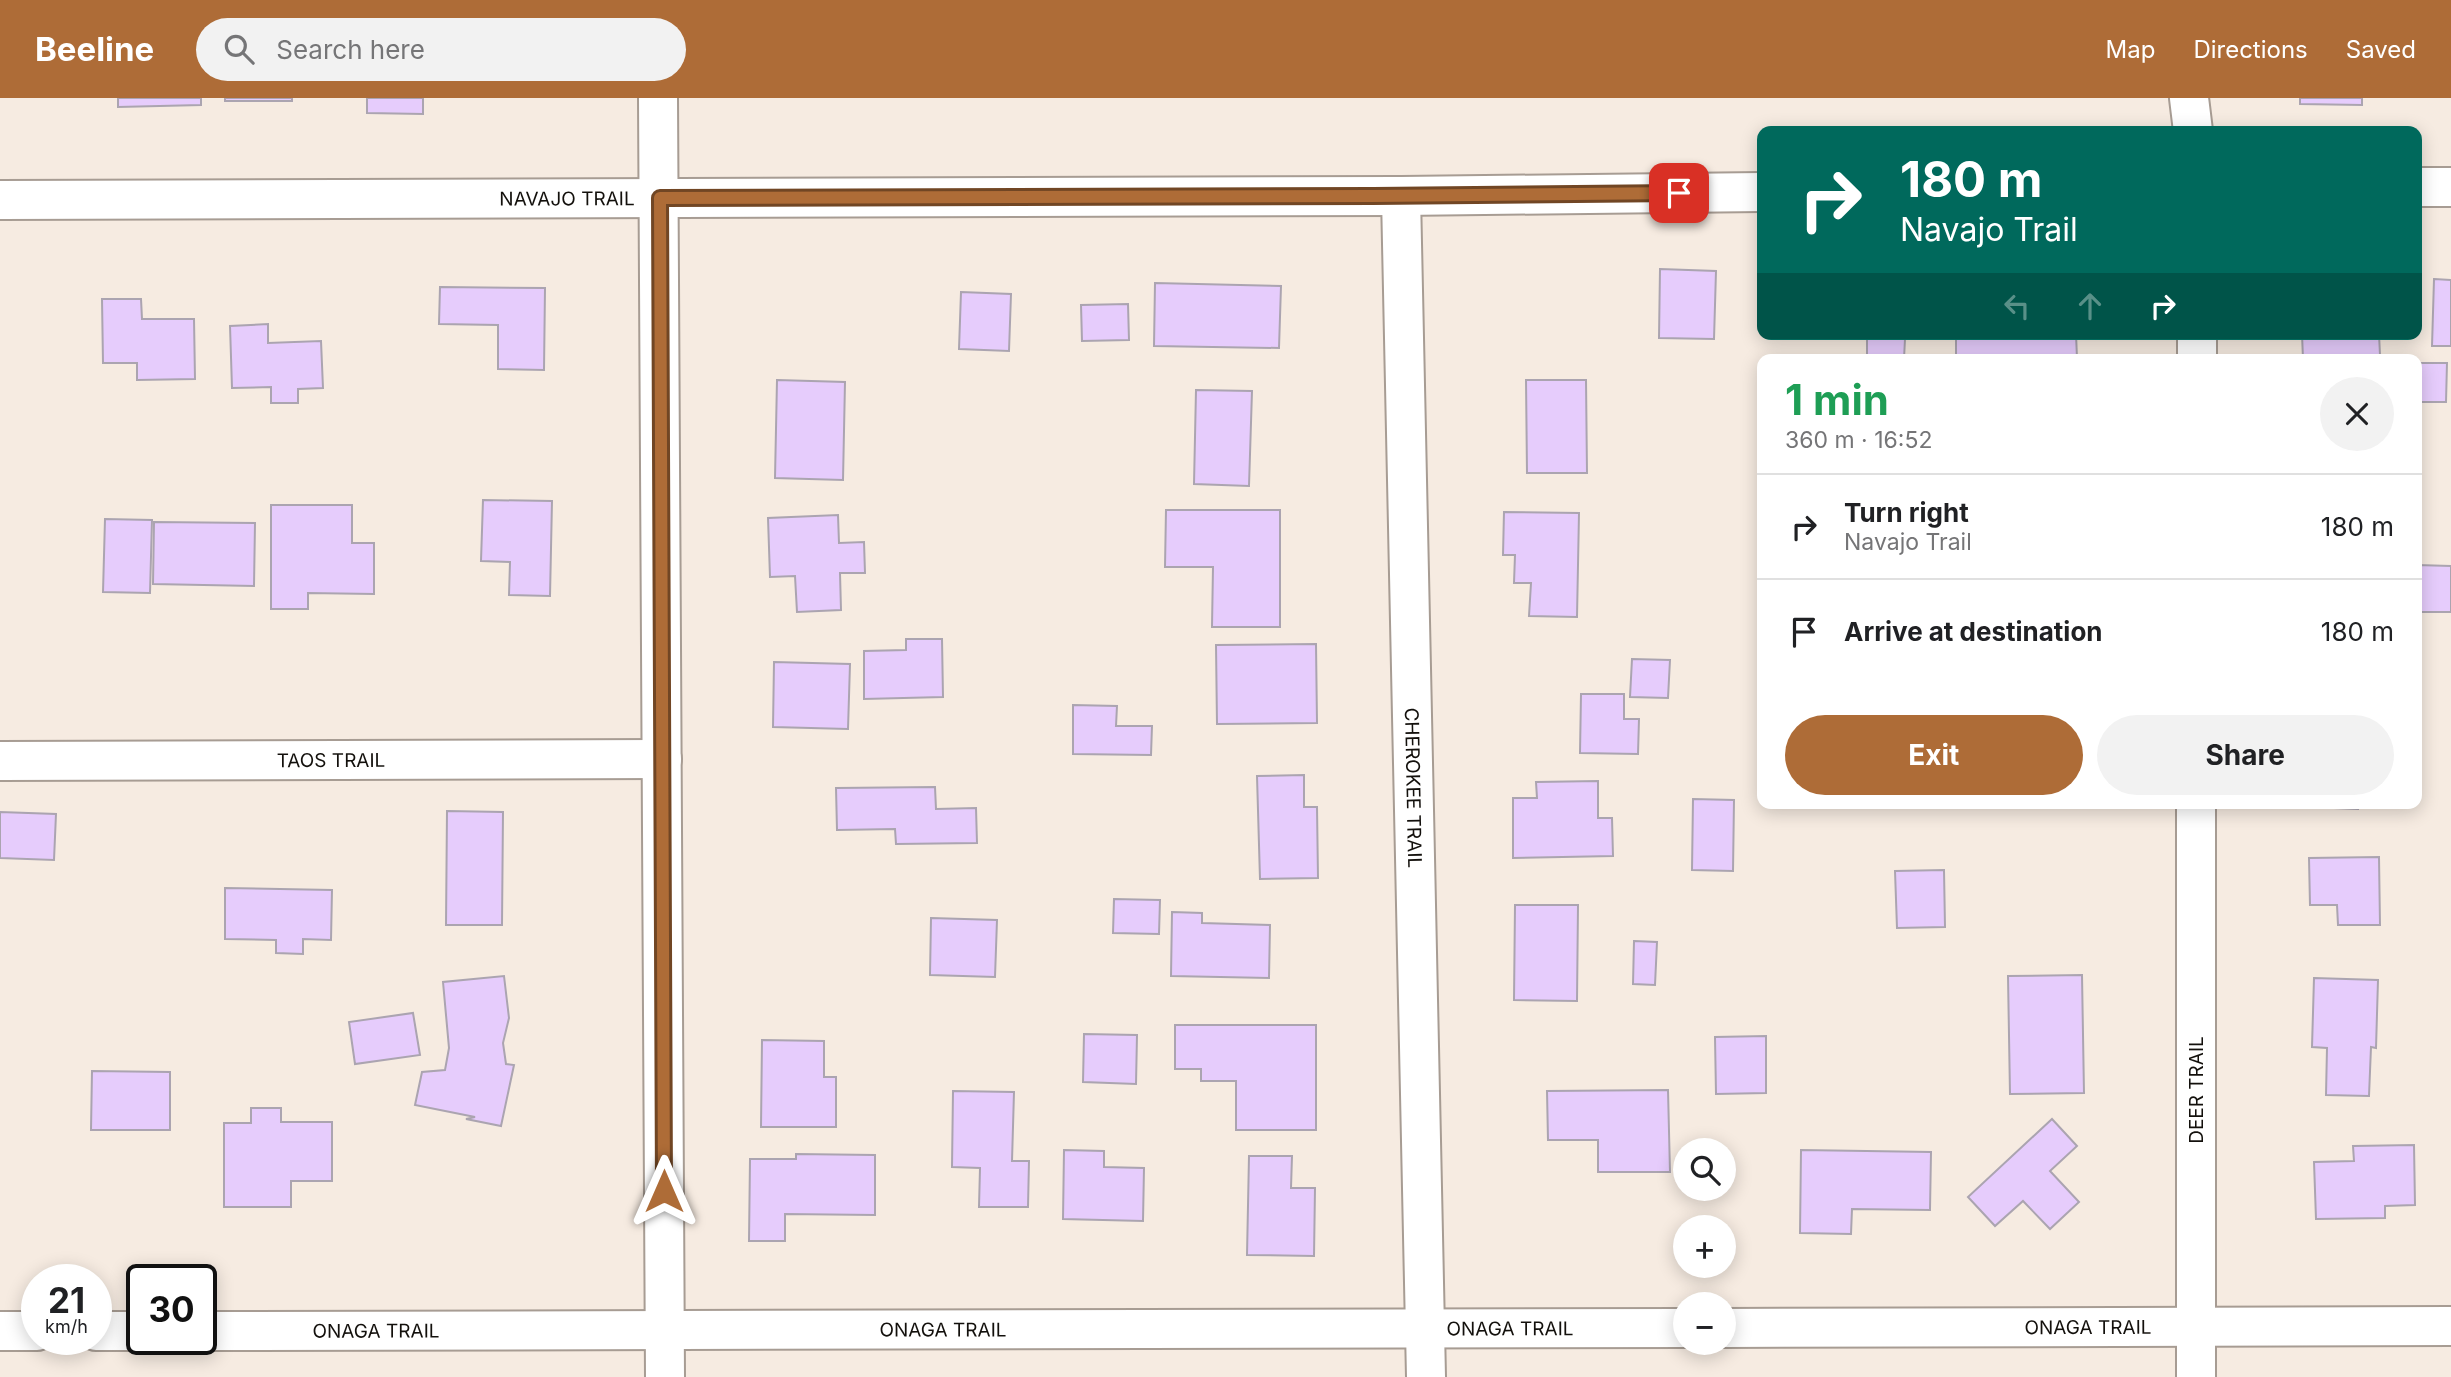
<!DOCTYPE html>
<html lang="en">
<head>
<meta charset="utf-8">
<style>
  :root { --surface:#fff; --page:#f2f2f2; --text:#202124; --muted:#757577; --line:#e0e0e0; --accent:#ae6c37 }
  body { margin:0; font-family:Inter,sans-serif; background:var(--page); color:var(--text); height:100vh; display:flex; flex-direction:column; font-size:26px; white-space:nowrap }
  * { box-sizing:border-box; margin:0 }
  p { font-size:23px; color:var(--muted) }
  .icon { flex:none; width:38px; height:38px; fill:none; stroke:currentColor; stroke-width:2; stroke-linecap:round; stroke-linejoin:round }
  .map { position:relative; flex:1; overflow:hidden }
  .drawer { position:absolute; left:1757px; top:256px; width:665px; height:455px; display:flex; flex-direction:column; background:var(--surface); border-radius:14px; box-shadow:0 4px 18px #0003 }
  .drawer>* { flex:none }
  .hud { position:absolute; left:1757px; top:28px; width:665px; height:214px; border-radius:14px; box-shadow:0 4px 18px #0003; background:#00695c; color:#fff; overflow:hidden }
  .buttons { position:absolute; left:1673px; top:1040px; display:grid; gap:14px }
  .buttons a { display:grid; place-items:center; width:63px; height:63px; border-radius:50%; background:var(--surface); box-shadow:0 4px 18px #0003; font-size:35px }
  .speed { position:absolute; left:21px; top:1166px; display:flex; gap:14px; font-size:35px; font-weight:700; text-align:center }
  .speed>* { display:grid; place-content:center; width:91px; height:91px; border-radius:50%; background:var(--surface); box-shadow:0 4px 18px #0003; line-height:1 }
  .speed small { font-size:18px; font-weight:400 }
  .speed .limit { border:4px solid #111; border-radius:10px; background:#fff; color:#111 }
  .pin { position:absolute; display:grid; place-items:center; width:60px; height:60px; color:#fff; margin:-30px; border-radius:14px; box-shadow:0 4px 10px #0006 }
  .me { position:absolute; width:77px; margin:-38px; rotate:0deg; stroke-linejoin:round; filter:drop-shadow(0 0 5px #0008) }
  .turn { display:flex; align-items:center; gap:24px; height:147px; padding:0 28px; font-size:32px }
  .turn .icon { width:91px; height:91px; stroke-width:2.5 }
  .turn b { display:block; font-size:49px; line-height:60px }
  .lanes { display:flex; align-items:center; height:66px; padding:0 28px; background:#0003; justify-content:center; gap:35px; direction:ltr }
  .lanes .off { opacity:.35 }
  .round { display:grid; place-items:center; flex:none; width:74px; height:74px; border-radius:37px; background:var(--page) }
  .summary { display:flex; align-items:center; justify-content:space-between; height:119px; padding:0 28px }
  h1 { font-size:42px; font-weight:700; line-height:52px; color:#1e9e55 }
  .primary-button { display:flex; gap:14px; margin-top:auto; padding:14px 28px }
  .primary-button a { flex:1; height:80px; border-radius:42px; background:var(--accent); color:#fff; font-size:28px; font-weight:700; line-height:80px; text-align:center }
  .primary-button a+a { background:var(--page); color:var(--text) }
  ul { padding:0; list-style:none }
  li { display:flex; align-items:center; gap:21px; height:105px; padding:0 28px; border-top:2px solid var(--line) }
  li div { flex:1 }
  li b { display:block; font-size:26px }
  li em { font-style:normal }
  header { display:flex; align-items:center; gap:42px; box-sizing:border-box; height:98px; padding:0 35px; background:var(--accent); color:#fff }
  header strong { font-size:33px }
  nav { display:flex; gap:38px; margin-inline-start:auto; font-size:24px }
  .search { width:490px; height:63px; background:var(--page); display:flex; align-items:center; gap:18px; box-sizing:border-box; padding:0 24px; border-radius:38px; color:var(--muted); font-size:26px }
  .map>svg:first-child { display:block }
</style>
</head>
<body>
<header>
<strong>Beeline</strong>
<div class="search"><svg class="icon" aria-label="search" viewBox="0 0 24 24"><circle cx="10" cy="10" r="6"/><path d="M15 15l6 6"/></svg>Search here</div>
<nav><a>Map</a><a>Directions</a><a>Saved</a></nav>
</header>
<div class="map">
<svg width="2451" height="1279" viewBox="0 0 2451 1279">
  <rect width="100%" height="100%" fill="#f6ebe1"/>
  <g fill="#e6ccfc" stroke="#aba4b0" stroke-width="2">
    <path d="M118 0H201V7L118 9Z"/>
    <rect x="225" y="0" width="67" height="3"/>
    <path d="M367 0H423V16L367 15Z"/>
    <path d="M2300 0H2362V7L2300 6Z"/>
    <path d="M1660 171 1716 173 1714 241 1659 240Z"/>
    <path d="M2434 181 2451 182V248H2432Z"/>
    <path d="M1155 185 1281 188 1279 250 1154 248Z"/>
    <path d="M440 189 545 190 544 272 498 271V227L439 226Z"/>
    <path d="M961 194 1011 196 1009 253 959 251Z"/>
    <path d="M102 201H141L142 221H194L195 281 137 282V265H103Z"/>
    <path d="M1128 206 1129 242 1082 243 1081 207Z"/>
    <path d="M268 226V245L321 243 323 290 298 291V305H271V289L232 290 230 228Z"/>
    <path d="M1956 236H2076L2077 260 1956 261Z"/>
    <path d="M2302 236H2379L2380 257H2366V261H2303Z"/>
    <path d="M1867 240 1905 241 1904 261H1867Z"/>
    <path d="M2417 265H2447L2446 304H2417Z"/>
    <path d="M777 282 845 284 843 382 775 380Z"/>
    <path d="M1526 282H1586L1587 375H1527Z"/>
    <path d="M1196 292 1252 293 1249 388 1194 386Z"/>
    <path d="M483 402 552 403 550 498 509 497 510 464 481 463Z"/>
    <path d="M271 407H352V445H374V496L308 495V511H271Z"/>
    <path d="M1166 412H1280V529H1212L1213 469H1165Z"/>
    <path d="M1504 414 1579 415 1577 519 1529 518 1531 485H1514L1515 457H1503Z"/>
    <path d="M838 417 839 445 864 444 865 475H840L841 512 797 514 795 478 770 479 768 420Z"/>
    <path d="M105 421 152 422 150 495 103 494Z"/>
    <path d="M154 424 255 425 254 488 153 486Z"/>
    <path d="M2417 467 2451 468V514H2417Z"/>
    <path d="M906 541H942L943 599 864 601V553L906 552Z"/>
    <path d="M1316 546 1317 625 1217 626 1216 547Z"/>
    <path d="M1632 561 1670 562 1668 600 1630 599Z"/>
    <path d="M774 564 850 566 848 631 773 629Z"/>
    <path d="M1581 596H1624V621H1639L1638 656 1580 655Z"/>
    <path d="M1073 607 1117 608 1116 628H1152L1151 657 1073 656Z"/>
    <path d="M1304 677V709H1317L1318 780 1260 781 1257 678Z"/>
    <path d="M1598 683V720H1612L1613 758 1513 760V700H1537L1536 684Z"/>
    <path d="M935 689 936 711 976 710 977 745 896 746 895 731 837 732 836 690Z"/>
    <path d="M1693 701 1734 702 1733 773 1692 772Z"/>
    <path d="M2309 705H2358V711L2309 709Z"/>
    <path d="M447 713 503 714 502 827H446Z"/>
    <path d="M0 714 56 716 54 762 0 760Z"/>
    <path d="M2379 759 2380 827H2338L2337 807H2310L2309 760Z"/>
    <path d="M1944 772 1945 829 1897 830 1895 773Z"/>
    <path d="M225 790 332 792 331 842 303 841V856L276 855V842L225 841Z"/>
    <path d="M1114 801 1160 802 1159 836 1113 835Z"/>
    <path d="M1515 807H1578L1577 903 1514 902Z"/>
    <path d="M1172 814 1202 815V825L1270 827 1269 880 1171 878Z"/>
    <path d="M931 820 997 822 995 879 930 877Z"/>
    <path d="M1634 843 1657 844 1655 887 1633 886Z"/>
    <path d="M2082 877 2084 995 2010 996 2008 878Z"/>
    <path d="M504 878 509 920 503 945 506 966 514 967 501 1028 466 1021 475 1019 415 1007 422 974 445 972 449 950 443 884Z"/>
    <path d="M2314 880 2378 882 2376 950 2371 949 2369 998 2326 997 2327 950 2312 949Z"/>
    <path d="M413 915 420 957 355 966 349 924Z"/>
    <path d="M1175 927H1316V1032H1236V983H1201V971H1175Z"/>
    <path d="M1084 936 1137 937 1136 986 1083 984Z"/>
    <path d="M1766 938V995L1716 996 1715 939Z"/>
    <path d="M762 942 824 943V979H836V1029H761Z"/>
    <path d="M92 973 170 974V1032H91Z"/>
    <path d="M1668 992 1670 1074H1598V1042H1548L1547 993Z"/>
    <path d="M953 993 1014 994 1012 1063H1029L1028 1109H979L980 1070 952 1069Z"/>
    <path d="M251 1010H281V1024H332V1083H291V1109H224V1025H251Z"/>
    <path d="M2052 1021 2077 1048 2050 1073 2079 1104 2050 1131 2023 1103 1995 1128 1968 1099Z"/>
    <path d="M2414 1047 2415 1107 2385 1108V1120L2316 1121 2314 1064 2354 1063 2353 1048Z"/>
    <path d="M1064 1052 1104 1053V1069L1144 1070 1143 1123 1063 1121Z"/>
    <path d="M1801 1052 1931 1054 1930 1112 1852 1111 1851 1136 1800 1135Z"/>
    <path d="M796 1056 875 1057V1117L785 1116V1143H749L750 1061H796Z"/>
    <path d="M1249 1058H1292L1291 1090H1315L1314 1158 1247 1157Z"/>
  </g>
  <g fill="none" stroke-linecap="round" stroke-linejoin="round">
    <g stroke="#a79c93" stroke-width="42">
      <g id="street">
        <path d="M658 0 665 1279"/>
        <path d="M2189 0 2193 33"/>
        <path d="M2417 89H2451"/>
        <path id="s1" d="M1401 98 1426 1279"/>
        <path id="s2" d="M0 102 1401 98 1762 94"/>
        <path d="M2197 261V236"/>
        <path id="s3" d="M0 663 662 661"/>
        <path d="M2196 705V1279"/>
      </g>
    </g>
    <g stroke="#a79c93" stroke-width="42">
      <g id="secondary">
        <path id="s4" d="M1724 1230 2451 1228"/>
        <path d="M0 1233H37"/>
        <path d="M96 1233H142"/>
        <path id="s5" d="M201 1233 1685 1230"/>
      </g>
    </g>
    <use href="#street" stroke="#fff" stroke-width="38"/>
    <use href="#secondary" stroke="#fff" stroke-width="38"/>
  </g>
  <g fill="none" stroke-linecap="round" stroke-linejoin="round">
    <g stroke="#714624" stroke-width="18">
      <path id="route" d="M664 1093 660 100 1373 98 1679 95"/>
    </g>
    <use href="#route" stroke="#ae6c37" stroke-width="12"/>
  </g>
  <g text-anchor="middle" stroke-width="7" stroke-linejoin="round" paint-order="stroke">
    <g font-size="19" fill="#13100c" stroke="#fff">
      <text dy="7" stroke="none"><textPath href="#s2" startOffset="567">NAVAJO TRAIL</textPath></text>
      <text dy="7" stroke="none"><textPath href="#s3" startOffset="331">TAOS TRAIL</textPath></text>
      <text dy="7" stroke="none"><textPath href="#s1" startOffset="592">CHEROKEE TRAIL</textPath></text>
      <text transform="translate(2196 992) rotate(-90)" y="7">DEER TRAIL</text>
      <text dy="7" stroke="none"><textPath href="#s4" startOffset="364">ONAGA TRAIL</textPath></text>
      <text dy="7" stroke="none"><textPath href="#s5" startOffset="1309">ONAGA TRAIL</textPath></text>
      <text dy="7" stroke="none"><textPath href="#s5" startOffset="742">ONAGA TRAIL</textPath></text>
      <text dy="7" stroke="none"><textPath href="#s5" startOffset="175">ONAGA TRAIL</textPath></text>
    </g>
  </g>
</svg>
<div class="buttons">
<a><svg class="icon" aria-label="search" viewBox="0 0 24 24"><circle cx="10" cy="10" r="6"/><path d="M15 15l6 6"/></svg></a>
<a>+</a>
<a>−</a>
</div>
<div class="speed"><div>21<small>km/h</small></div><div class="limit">30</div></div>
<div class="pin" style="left:1679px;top:95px;background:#d93025"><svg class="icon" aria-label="arrive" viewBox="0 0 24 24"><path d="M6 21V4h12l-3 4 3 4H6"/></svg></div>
<svg class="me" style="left:664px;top:1093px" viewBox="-20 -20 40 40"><path d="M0-17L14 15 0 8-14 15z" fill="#ae6c37" stroke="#fff" stroke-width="4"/></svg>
<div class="hud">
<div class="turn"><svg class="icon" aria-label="right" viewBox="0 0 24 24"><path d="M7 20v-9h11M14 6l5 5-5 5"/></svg><div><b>180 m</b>Navajo Trail</div></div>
<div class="lanes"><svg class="icon off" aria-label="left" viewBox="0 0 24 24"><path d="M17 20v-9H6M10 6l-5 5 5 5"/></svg><svg class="icon off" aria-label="ahead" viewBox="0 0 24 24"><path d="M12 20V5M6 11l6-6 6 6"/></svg><svg class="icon" aria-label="right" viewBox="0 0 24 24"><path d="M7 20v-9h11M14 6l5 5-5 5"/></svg></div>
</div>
<section class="drawer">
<div class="summary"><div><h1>1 min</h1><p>360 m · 16:52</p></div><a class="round"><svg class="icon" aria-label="close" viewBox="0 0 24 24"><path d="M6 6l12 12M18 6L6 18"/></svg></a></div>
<ul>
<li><svg class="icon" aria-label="right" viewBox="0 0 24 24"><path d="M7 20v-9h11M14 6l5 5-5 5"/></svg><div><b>Turn right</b><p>Navajo Trail</p></div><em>180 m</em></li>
<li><svg class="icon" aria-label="arrive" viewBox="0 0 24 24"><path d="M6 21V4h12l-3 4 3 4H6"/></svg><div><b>Arrive at destination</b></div><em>180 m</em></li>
</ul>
<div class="primary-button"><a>Exit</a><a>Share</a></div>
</section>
</div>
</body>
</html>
